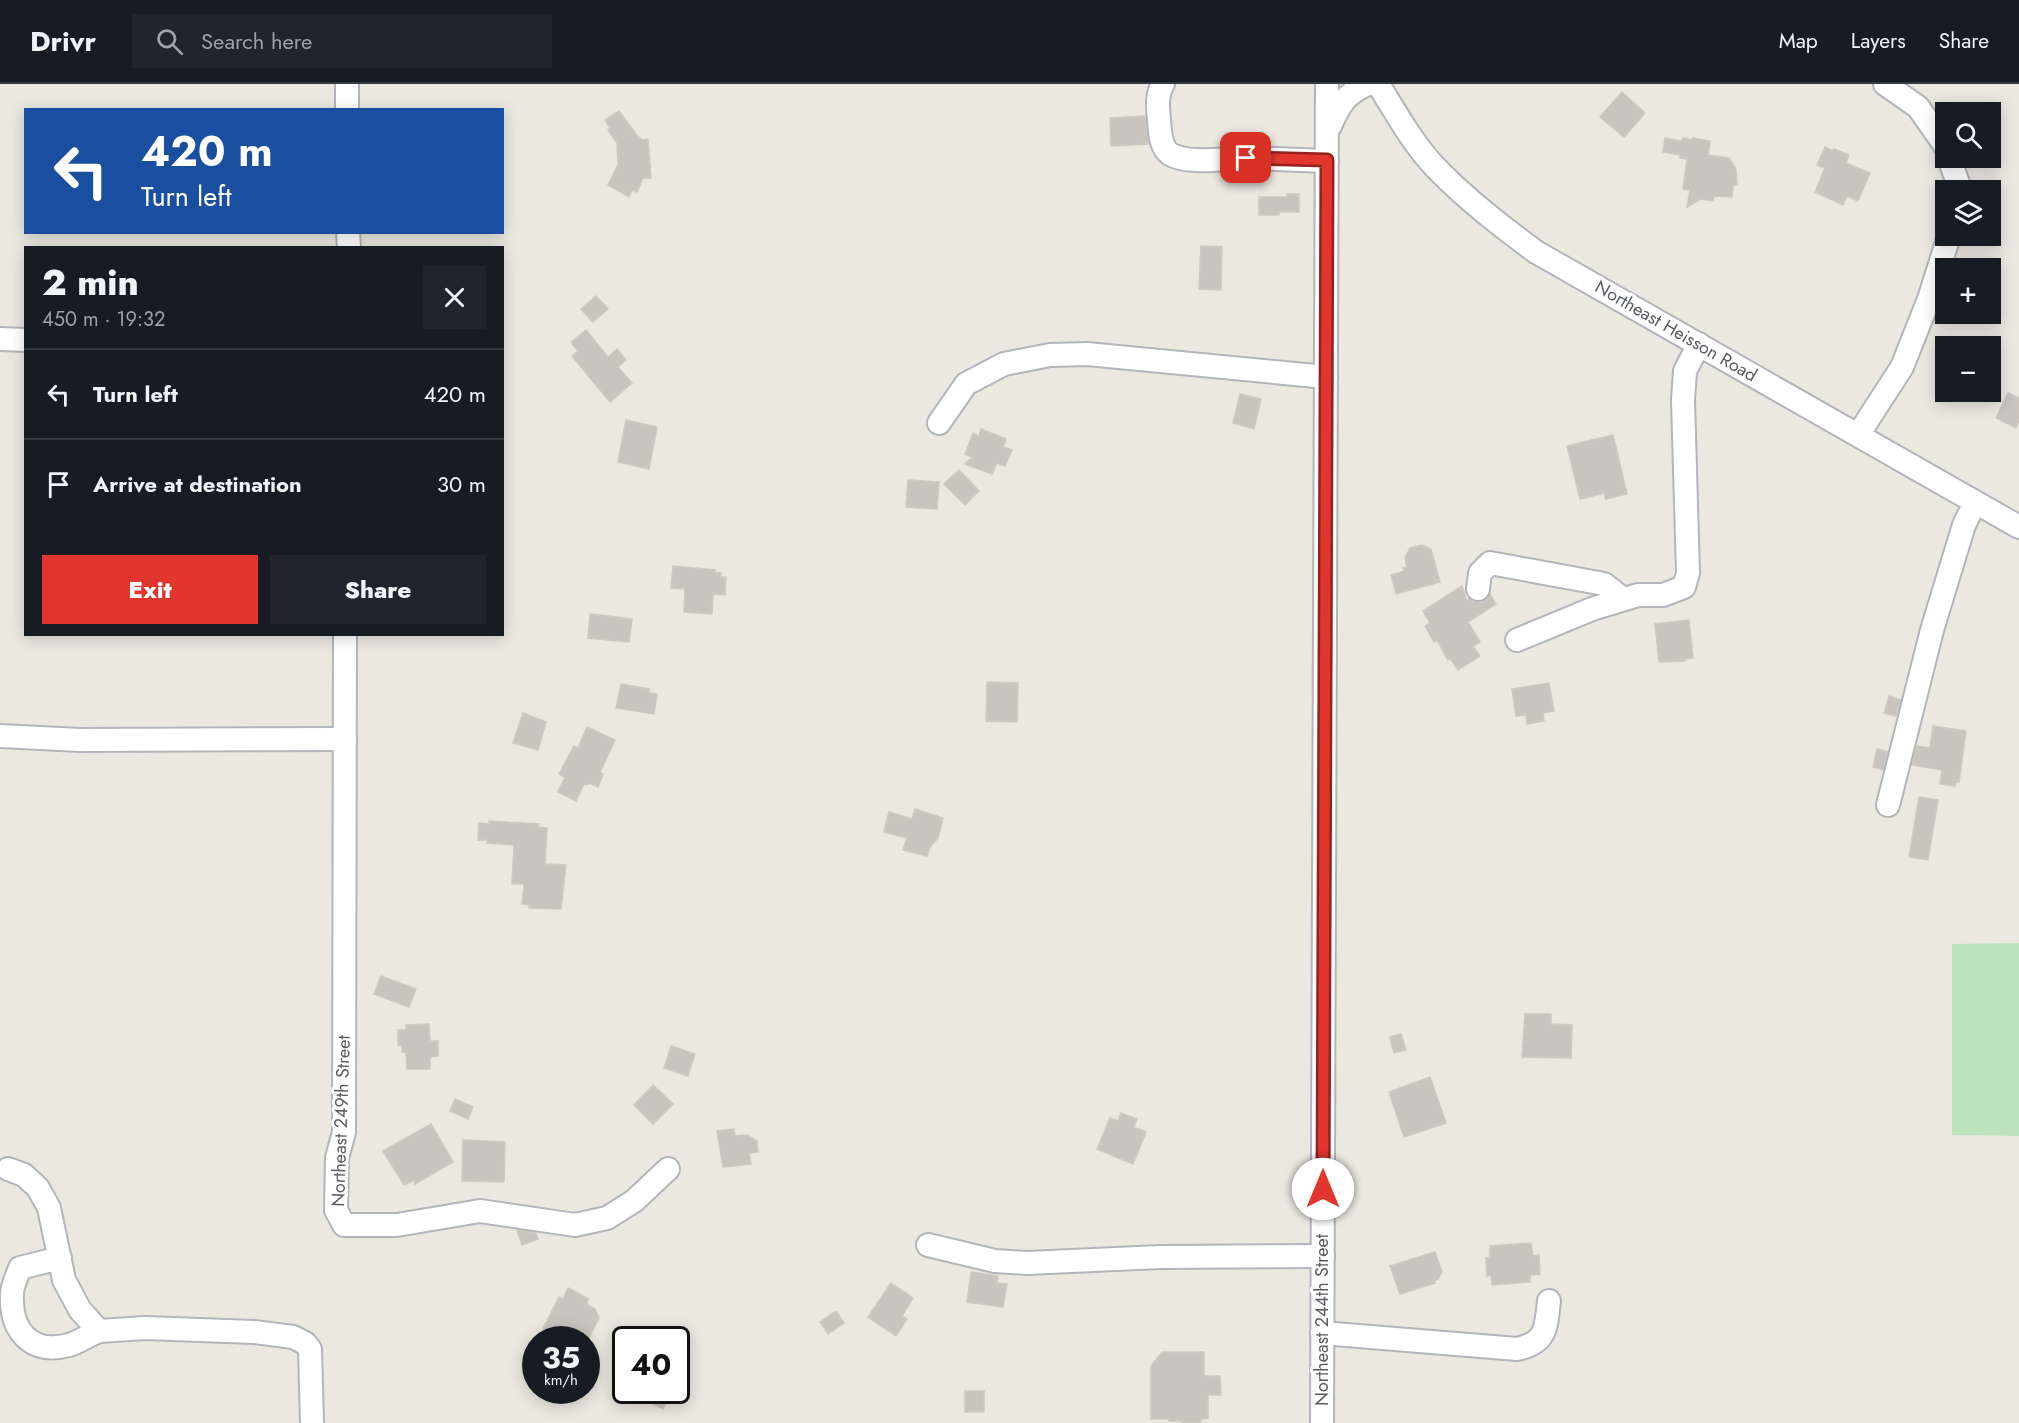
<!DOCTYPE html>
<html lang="en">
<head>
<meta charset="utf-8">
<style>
  :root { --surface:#171b24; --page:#20242c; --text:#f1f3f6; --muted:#9ea1a6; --line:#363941; --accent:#e2352e }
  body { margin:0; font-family:Jost,sans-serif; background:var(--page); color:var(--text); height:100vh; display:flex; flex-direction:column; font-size:22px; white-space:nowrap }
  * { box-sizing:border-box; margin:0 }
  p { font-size:20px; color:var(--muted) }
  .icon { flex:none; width:33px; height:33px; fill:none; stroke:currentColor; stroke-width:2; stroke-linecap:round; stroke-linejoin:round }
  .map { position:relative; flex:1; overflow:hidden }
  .drawer { position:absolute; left:24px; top:162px; width:480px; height:390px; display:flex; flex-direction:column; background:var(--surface); border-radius:0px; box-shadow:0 3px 15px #0003 }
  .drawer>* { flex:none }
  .hud { position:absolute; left:24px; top:24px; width:480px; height:126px; border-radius:0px; box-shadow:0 3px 15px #0003; background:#1a4fa0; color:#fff; overflow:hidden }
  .controls { position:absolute; left:1935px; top:18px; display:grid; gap:12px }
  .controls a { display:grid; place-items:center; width:66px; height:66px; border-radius:0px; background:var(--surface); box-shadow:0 3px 15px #0003; font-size:30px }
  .speed { position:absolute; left:522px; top:1242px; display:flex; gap:12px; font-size:30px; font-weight:700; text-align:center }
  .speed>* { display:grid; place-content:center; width:78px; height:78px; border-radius:50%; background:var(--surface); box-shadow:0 3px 15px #0003; line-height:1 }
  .speed small { font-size:15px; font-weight:400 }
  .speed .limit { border:3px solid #111; border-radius:9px; background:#fff; color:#111 }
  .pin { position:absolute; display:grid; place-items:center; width:51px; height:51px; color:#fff; margin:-26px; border-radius:12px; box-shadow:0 3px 9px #0006 }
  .me { position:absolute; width:66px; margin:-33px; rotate:0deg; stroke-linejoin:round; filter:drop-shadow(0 0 4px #0008) }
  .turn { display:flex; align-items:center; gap:21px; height:126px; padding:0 18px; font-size:27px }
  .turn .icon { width:78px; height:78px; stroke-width:2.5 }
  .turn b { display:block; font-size:42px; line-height:51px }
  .round { display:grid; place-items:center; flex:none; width:63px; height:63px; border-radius:0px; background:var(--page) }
  .summary { display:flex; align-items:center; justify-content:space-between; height:102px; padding:0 18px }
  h1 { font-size:36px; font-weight:800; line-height:45px }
  .action { display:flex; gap:12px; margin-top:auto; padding:12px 18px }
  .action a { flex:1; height:69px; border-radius:0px; background:var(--accent); color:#fff; font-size:24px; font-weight:800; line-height:69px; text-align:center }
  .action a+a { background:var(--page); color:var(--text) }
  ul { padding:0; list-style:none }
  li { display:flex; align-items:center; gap:18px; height:90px; padding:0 18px; border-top:2px solid var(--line) }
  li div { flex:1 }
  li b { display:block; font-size:22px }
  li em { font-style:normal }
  header { display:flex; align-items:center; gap:36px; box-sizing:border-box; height:84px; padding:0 30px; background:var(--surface); border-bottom:2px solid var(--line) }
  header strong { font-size:28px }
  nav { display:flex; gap:33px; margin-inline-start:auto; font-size:21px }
  .search { width:420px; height:54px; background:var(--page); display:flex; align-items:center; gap:15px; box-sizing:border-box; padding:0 21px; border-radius:0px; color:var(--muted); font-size:22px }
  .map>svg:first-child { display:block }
</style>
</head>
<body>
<header>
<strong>Drivr</strong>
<div class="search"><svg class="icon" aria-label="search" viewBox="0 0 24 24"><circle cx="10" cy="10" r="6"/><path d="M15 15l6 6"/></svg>Search here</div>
<nav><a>Map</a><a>Layers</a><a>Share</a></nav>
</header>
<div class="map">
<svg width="2019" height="1339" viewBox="0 0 2019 1339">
  <rect width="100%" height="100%" fill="#ebe8e0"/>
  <path fill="#bee3bc" d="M2019 859V1052L1952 1051V860Z"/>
  <g fill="#c8c5bf" stroke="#cfc9be" stroke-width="1.5">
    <path d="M1622 8 1645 29 1624 53 1600 33Z"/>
    <path d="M619 27 636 50 642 56 648 55 651 94H643L637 108 632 106 629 113 608 101 618 81 617 59 608 46 610 44 605 36Z"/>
    <path d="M1145 32 1148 60 1111 62 1110 34Z"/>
    <path d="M1665 54 1682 57 1683 54 1692 56 1693 54 1710 57 1708 71 1729 74 1736 85 1737 100 1733 102 1732 113 1714 112 1713 117 1701 115 1687 123 1690 106 1683 105 1687 75 1680 74V71L1663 68Z"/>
    <path d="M1825 63 1833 67 1834 65 1849 71 1846 79 1870 89 1858 117 1847 112 1843 121 1815 108 1825 84 1817 81Z"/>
    <path d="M1287 110H1299V128H1279V131H1259V113H1287Z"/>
    <path d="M1201 162 1222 163 1221 206 1199 205Z"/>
    <path d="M596 212 608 225 593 238 581 225Z"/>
    <path d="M586 246 608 273 617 265 626 276 618 283 632 299 610 318 572 272 578 267 571 258Z"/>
    <path d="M2008 309 2019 314V336L2016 344 1996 334Z"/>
    <path d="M1240 310 1261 315 1254 345 1233 339Z"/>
    <path d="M626 336 657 343 649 385 618 378Z"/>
    <path d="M981 345 1006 355 1003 363 1012 366 1005 382 997 379 992 390 965 380 972 373 965 370 973 349 979 352Z"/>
    <path d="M1613 351 1627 410 1606 415 1604 409 1580 415 1567 362Z"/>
    <path d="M959 386 979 407 965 421 944 400Z"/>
    <path d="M908 396 939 398 937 425 906 423Z"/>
    <path d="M1422 461 1431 465 1440 498 1396 510 1391 491 1404 487 1403 484 1407 483 1405 474 1410 464Z"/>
    <path d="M673 482 715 486V488L721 489V493H726L725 511 713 510 712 530 684 528 685 505 671 504Z"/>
    <path d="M1462 502 1467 517 1469 515 1476 518H1483L1490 510 1496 520 1468 538 1480 558 1473 562 1480 572 1458 586 1450 574 1448 576 1437 556 1434 558 1425 542 1430 539 1423 527Z"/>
    <path d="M590 530 632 535 629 558 588 554Z"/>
    <path d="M1689 536 1693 574 1685 575V577L1659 578 1655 540Z"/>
    <path d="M987 598 1018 599 1017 638 986 637Z"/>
    <path d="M1549 599 1554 627 1543 629 1544 637 1527 640 1526 631 1516 632 1512 605Z"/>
    <path d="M621 600 649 605V609L657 610 654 630 616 624Z"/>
    <path d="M1889 612 1901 616 1896 632 1884 629Z"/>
    <path d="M523 629 546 638 538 666 513 659Z"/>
    <path d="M1933 642 1966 647 1959 698H1956L1955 702 1940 700 1942 686 1912 681 1917 662 1930 664Z"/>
    <path d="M587 643 615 656 600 688 603 690 598 703 589 699 588 701 584 700 576 717 558 708 565 693 559 690 574 662 578 664Z"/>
    <path d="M1877 665 1888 668 1883 686 1873 683Z"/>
    <path d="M1919 713 1938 716 1928 776 1909 773Z"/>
    <path d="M915 725 943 734 938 754 930 763 927 772 903 766 907 754 884 748 889 728 912 735Z"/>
    <path d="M489 737 539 740 538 743 547 744 545 780 566 781 561 825 529 824V821L522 820 524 800H512L514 761 487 759V756H478L479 739 489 740Z"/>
    <path d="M381 892 416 905 409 923 374 910Z"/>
    <path d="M1525 930H1551V940L1572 941 1571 974 1522 973Z"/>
    <path d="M429 940 430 957H438V972L430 973V985H407L406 968H402V962L398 961V946H406V941Z"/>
    <path d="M1401 950 1406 966 1394 969 1390 953Z"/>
    <path d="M671 962 695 970 688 992 664 984Z"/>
    <path d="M1430 993 1446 1039 1404 1053 1389 1008Z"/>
    <path d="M653 1001 673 1020 653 1040 634 1021Z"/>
    <path d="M455 1015 473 1023 468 1035 450 1027Z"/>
    <path d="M1121 1029 1137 1035 1134 1043 1146 1048 1133 1080 1097 1065 1110 1034 1118 1037Z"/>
    <path d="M431 1040 453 1078 415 1100 414 1096 404 1101 383 1067Z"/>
    <path d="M734 1045 735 1052 747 1051 757 1057 758 1068 749 1069 751 1080 723 1083 717 1047Z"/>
    <path d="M463 1056 505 1058 504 1098 462 1097Z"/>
    <path d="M517 1146 536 1149 538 1155 522 1161Z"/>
    <path d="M1531 1159 1533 1172 1539 1171 1540 1190 1530 1191V1198L1492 1201 1491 1191 1487 1192 1486 1174 1490 1173V1162Z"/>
    <path d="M1435 1168 1442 1188 1438 1195 1434 1197 1435 1199 1400 1210 1390 1182Z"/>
    <path d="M971 1188 998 1192 997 1199 1007 1200 1003 1223 967 1218Z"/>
    <path d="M891 1199 913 1214 902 1232 907 1235 896 1252 868 1233Z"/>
    <path d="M568 1204 589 1215 586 1220 595 1225 599 1234 588 1256H541L546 1247 543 1245 559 1213 563 1215Z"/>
    <path d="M836 1227 844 1239 828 1250 820 1238Z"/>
    <path d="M1162 1268H1204V1292H1220L1221 1311H1208V1334L1201 1335V1339H1182V1337H1169V1335H1151V1282Z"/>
    <path d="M657 1306H672L663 1325 651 1319Z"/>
    <rect x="965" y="1307" width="19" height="21"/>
  </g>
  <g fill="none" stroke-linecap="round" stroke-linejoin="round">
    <g stroke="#b2b6ba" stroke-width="26">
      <g id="minor">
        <path d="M347 0V26"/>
        <path d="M1163 0C1156 11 1158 24 1159 36 1160 47 1160 63 1170 70 1188 81 1227 74 1248 74 1274 75 1301 76 1327 77"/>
        <path d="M1378 0C1396 29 1413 60 1436 84 1467 116 1501 142 1536 168L2019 443"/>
        <path d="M1885 0 1918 23 1946 63"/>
        <path d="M1330 42C1340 20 1345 10 1368 0"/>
        <path d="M1949 74 1958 99 1957 106"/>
        <path d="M348 148 349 164"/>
        <path d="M0 255 26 256"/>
        <path d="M939 339 966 300 1004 280 1050 271 1087 270 1326 293"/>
        <path d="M1858 351 1902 283 1929 215 1949 152"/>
        <path d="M1478 505 1480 489 1490 479 1604 500 1623 515"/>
        <path d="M345 550 344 1048 337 1074 336 1126 344 1141H397L480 1127 575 1141 607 1134 634 1117 668 1085"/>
        <path d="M1517 556 1592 525 1638 511H1663L1684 503 1688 489 1683 316 1685 287 1699 260"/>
        <path d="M0 652 80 656 345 655"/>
        <path d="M1888 721 1932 546 1964 441 1975 419"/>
        <path d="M8 1085 24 1091 38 1104 49 1124 64 1196 80 1226 99 1247 145 1244 254 1248 293 1253 305 1259 310 1265 312 1339"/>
        <path d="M928 1161 995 1177 1027 1179 1160 1173 1323 1172"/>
        <path d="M60 1174 20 1184C17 1192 12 1202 12 1210 10 1247 31 1271 69 1261 79 1258 89 1251 99 1247"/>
        <path d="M1322 1249 1517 1265C1547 1259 1546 1243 1549 1217"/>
        <path d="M1322 1339 1327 0"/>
      </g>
    </g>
    <use href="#minor" stroke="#fff" stroke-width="22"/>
  </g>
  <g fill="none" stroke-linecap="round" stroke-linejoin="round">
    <g stroke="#93221e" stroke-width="15">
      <path id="route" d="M1246 74 1327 76 1323 1105"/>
    </g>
    <use href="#route" stroke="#e2352e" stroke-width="10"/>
  </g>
  <g text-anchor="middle" stroke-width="6" stroke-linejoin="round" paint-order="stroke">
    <g font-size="18" fill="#585c60" stroke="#fff">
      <text transform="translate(1676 247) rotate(30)" y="6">Northeast Heisson Road</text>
      <text transform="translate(341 1037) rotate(-88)" y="6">Northeast 249th Street</text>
      <text transform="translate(1322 1236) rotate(-90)" y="6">Northeast 244th Street</text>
    </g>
  </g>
</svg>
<div class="controls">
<a><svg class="icon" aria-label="search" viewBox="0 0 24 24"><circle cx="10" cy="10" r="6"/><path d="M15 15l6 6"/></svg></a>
<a><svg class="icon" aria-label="layers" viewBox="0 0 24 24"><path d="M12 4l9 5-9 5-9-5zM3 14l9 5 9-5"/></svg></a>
<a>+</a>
<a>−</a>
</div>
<div class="speed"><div>35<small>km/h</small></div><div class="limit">40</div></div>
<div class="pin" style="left:1246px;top:74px;background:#d93025"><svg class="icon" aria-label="arrive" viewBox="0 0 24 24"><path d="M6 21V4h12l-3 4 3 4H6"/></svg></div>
<svg class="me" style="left:1323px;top:1105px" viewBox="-20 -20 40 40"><circle r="19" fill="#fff"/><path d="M0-13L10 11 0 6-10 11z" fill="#e2352e"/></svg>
<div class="hud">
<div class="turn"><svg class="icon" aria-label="left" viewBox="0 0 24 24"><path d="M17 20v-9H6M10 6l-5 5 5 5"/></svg><div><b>420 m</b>Turn left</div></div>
</div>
<section class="drawer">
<div class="summary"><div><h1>2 min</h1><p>450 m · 19:32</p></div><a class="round"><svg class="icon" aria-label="close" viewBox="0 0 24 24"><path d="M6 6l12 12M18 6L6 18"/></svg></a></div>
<ul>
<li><svg class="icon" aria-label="left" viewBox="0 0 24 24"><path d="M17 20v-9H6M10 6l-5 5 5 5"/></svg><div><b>Turn left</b></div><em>420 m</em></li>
<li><svg class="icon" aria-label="arrive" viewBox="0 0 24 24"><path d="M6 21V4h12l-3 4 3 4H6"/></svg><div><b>Arrive at destination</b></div><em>30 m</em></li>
</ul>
<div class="action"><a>Exit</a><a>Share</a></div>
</section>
</div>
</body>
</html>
